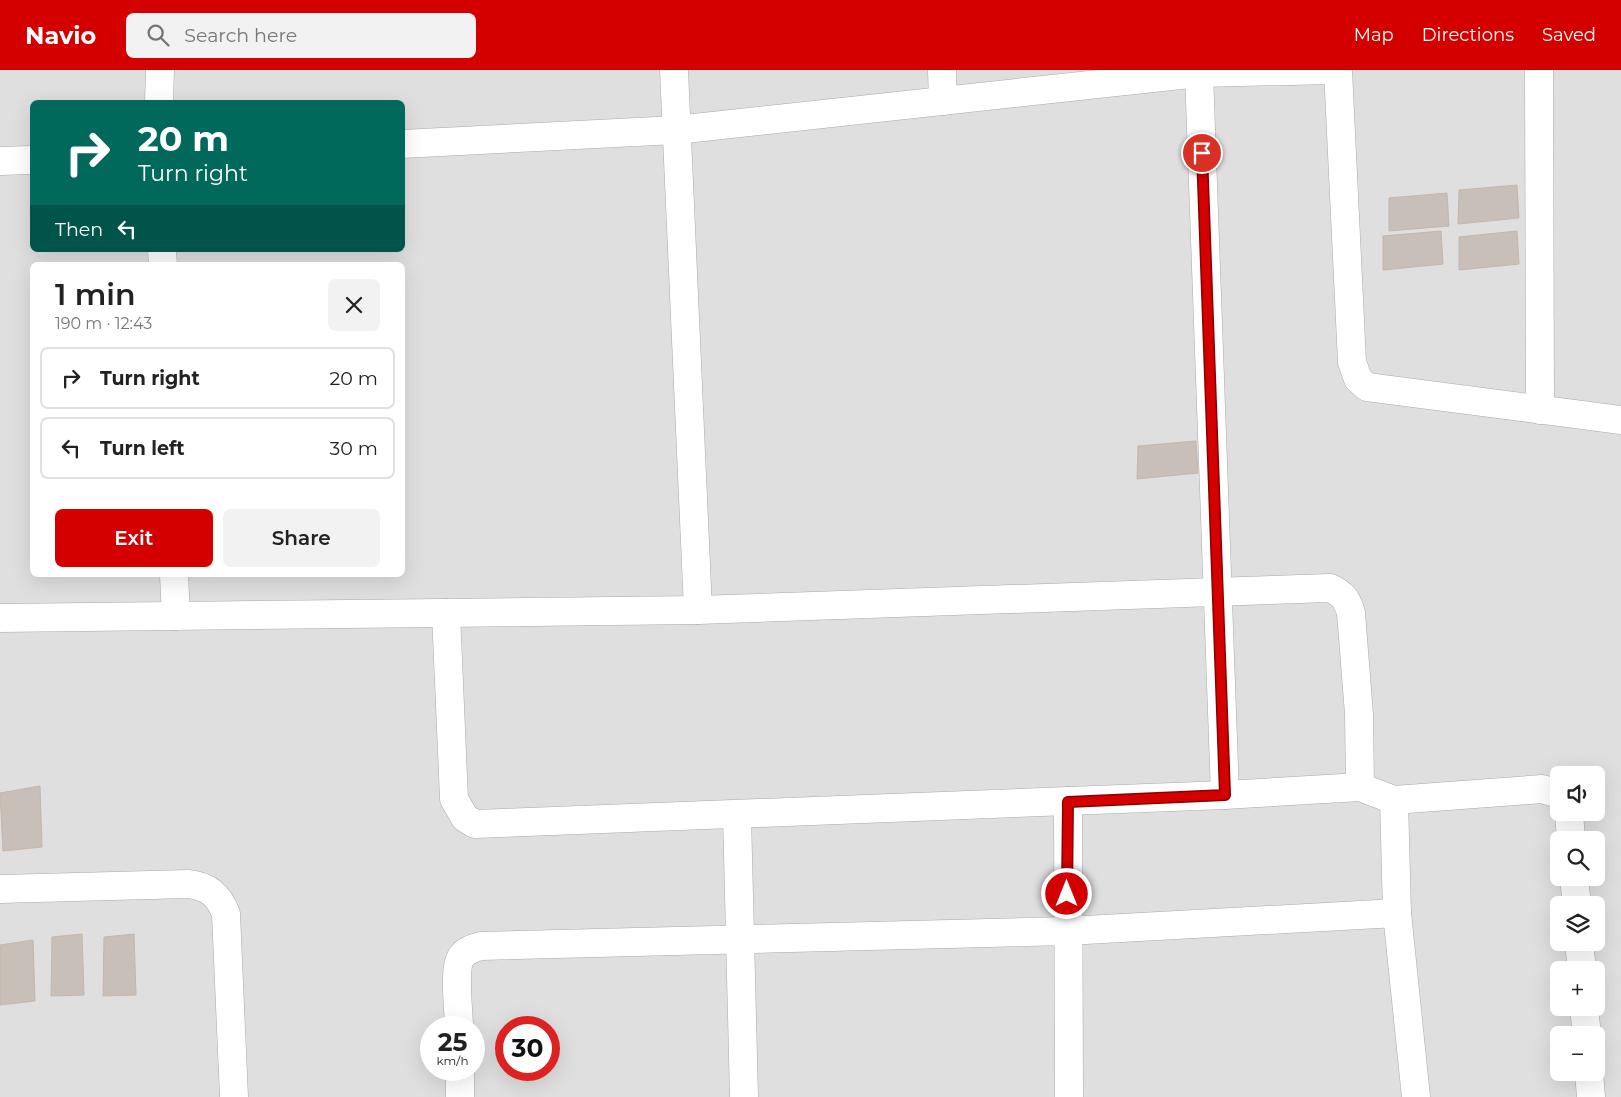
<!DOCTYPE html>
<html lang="en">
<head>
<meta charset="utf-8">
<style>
  :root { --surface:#fff; --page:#f2f2f2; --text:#222; --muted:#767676; --line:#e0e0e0; --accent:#d40000 }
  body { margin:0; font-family:Montserrat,sans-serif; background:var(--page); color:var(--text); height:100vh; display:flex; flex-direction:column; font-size:19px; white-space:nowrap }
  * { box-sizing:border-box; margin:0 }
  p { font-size:16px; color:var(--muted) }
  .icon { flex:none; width:28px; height:28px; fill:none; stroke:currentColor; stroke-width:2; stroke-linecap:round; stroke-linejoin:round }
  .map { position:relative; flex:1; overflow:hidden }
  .details { position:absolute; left:30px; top:192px; width:375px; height:315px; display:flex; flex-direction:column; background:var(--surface); border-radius:8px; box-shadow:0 5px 20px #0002 }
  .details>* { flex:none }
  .top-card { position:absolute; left:30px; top:30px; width:375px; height:152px; border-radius:8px; box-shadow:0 5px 20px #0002; background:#00695c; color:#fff; overflow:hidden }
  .controls { position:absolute; left:1550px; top:696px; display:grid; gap:10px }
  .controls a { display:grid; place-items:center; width:55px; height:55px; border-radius:8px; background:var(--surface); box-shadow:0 5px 20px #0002; font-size:25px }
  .speed { position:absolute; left:420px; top:946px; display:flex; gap:10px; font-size:25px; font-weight:700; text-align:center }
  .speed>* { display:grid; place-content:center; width:65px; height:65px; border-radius:50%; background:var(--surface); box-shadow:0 5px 20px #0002; line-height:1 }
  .speed small { font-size:12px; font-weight:400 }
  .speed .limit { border:8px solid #d22; background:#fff; color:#111 }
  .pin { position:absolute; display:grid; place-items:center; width:42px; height:42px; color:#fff; margin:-21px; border:2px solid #fff; border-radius:50%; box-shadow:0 1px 5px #0007 }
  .me { position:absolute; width:55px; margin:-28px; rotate:0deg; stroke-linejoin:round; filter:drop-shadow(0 0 4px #0008) }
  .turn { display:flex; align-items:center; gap:18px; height:105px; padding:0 25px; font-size:22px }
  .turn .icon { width:65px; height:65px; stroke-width:2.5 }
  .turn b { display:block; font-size:35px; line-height:42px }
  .then { display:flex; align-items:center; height:48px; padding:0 25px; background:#0003; gap:10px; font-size:19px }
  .round { display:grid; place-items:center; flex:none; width:52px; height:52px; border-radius:8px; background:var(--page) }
  .head { display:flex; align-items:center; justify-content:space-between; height:85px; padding:0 25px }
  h1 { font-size:30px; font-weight:600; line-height:38px }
  .action { display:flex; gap:10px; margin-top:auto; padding:10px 25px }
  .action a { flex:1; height:58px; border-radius:8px; background:var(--accent); color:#fff; font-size:20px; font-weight:600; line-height:58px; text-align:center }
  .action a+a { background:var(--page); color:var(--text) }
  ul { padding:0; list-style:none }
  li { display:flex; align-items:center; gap:15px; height:62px; margin:0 10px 8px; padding:0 15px; border:2px solid var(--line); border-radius:8px }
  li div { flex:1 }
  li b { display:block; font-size:19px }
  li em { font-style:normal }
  header { display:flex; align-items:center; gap:30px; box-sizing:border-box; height:70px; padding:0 25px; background:var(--accent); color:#fff }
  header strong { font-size:24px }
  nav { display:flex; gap:28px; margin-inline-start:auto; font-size:18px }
  .search { width:350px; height:45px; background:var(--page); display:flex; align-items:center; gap:12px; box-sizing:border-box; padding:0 18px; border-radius:8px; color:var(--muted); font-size:19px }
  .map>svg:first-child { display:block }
</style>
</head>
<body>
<header>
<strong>Navio</strong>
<div class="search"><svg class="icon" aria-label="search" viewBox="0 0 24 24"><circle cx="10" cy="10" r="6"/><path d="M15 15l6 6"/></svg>Search here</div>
<nav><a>Map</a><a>Directions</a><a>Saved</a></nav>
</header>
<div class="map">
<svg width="1621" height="1027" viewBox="0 0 1621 1027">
  <rect width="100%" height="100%" fill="#f2efe9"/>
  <path fill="#e0dfdf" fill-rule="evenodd" d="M0 0H1621V1027H0ZM32 32H402V180H32ZM32 195H402V505H32ZM1559 705H1596V742H1559ZM1559 770H1596V808H1559ZM1559 835H1596V872H1559ZM1559 900H1596V938H1559ZM431 958H474V1000H431ZM506 958H549V1000H506ZM1559 965H1596V1002H1559Z"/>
  <g fill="#c7bfb8" stroke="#c4b6ab">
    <path d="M1517 115 1519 148 1458 154 1459 120Z"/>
    <path d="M1447 123 1449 156 1389 161V128Z"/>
    <path d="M1441 161 1443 194 1383 200V166Z"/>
    <path d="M1517 161 1519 194 1459 200V167Z"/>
    <path d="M1196 371 1198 403 1137 409 1138 376Z"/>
    <path d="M40 716 42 777 3 781 0 723Z"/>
    <path d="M82 864 84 925 51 926 52 867Z"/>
    <path d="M134 864 136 925 103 926 104 867Z"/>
    <path d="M33 870 35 931 0 935V875Z"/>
  </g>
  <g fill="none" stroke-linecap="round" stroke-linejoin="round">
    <g stroke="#a9a9a9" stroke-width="29">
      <g id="minor">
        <path d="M674 0 698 540"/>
        <path d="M942 0 943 31"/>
        <path d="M1338 0 1352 292 1358 309 1367 317 1621 350"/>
        <path d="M1539 0 1540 340"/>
        <path d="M1199 3 1225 725"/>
        <path d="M159 32 160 0"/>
        <path d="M402 74 676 60 1199 3 1333 0"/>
        <path d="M0 91 32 90"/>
        <path d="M162 180 163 195"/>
        <path d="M174 505 176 546"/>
        <path d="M446 543 454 729 465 748 475 754 1225 725 1360 717 1394 730 1542 719 1559 724"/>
        <path d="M0 548 698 540 1330 518C1343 524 1347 529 1351 543L1359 644 1360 717"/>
        <path d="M1394 730 1397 843 1416 1027"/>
        <path d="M1068 731 1069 1027"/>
        <path d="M1569 742 1571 770"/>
        <path d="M737 745 744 1027"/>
        <path d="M1574 808 1577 835"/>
        <path d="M0 819 188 814C208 816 219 825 226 844L234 1027"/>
        <path d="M1579 872 1582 900"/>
        <path d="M1584 938 1587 965"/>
        <path d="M459 958C459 941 453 900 461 887 466 880 474 878 481 876L1067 861 1397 843"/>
        <path d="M460 1000V1027"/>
        <path d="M1589 1002 1591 1027"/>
      </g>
    </g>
    <use href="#minor" stroke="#fff" stroke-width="28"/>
  </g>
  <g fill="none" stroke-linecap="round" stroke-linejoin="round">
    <g stroke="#8a0000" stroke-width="12">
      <path id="route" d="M1067 824 1068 732 1225 725 1202 83"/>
    </g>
    <use href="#route" stroke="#d40000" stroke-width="9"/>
  </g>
</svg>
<div class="controls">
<a><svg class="icon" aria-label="sound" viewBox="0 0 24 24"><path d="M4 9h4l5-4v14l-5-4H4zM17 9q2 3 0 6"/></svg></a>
<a><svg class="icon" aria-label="search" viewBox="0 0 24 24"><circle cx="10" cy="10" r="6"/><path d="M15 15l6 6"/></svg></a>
<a><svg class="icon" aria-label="layers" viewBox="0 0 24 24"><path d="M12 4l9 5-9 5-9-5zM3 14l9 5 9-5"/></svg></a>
<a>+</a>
<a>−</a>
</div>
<div class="speed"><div>25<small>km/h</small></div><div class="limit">30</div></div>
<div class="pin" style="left:1202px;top:83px;background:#d93025"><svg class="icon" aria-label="arrive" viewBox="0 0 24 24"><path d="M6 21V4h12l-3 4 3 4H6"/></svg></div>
<svg class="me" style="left:1067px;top:824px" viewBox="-20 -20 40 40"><circle r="17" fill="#d40000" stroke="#fff" stroke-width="3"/><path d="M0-11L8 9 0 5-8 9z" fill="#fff"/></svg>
<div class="top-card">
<div class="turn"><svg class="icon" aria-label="right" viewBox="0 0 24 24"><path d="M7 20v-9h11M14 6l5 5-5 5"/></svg><div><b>20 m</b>Turn right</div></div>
<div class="then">Then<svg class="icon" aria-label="left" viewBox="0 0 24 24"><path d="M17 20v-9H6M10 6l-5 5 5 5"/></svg></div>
</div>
<section class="details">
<div class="head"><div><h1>1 min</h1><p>190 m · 12:43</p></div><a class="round"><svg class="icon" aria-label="close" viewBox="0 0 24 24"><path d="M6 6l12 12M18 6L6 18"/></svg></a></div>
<ul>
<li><svg class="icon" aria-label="right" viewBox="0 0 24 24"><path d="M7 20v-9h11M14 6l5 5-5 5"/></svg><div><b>Turn right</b></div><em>20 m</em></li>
<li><svg class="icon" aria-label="left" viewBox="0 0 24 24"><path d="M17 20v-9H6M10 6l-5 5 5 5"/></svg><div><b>Turn left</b></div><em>30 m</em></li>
</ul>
<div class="action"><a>Exit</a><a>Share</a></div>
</section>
</div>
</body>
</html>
